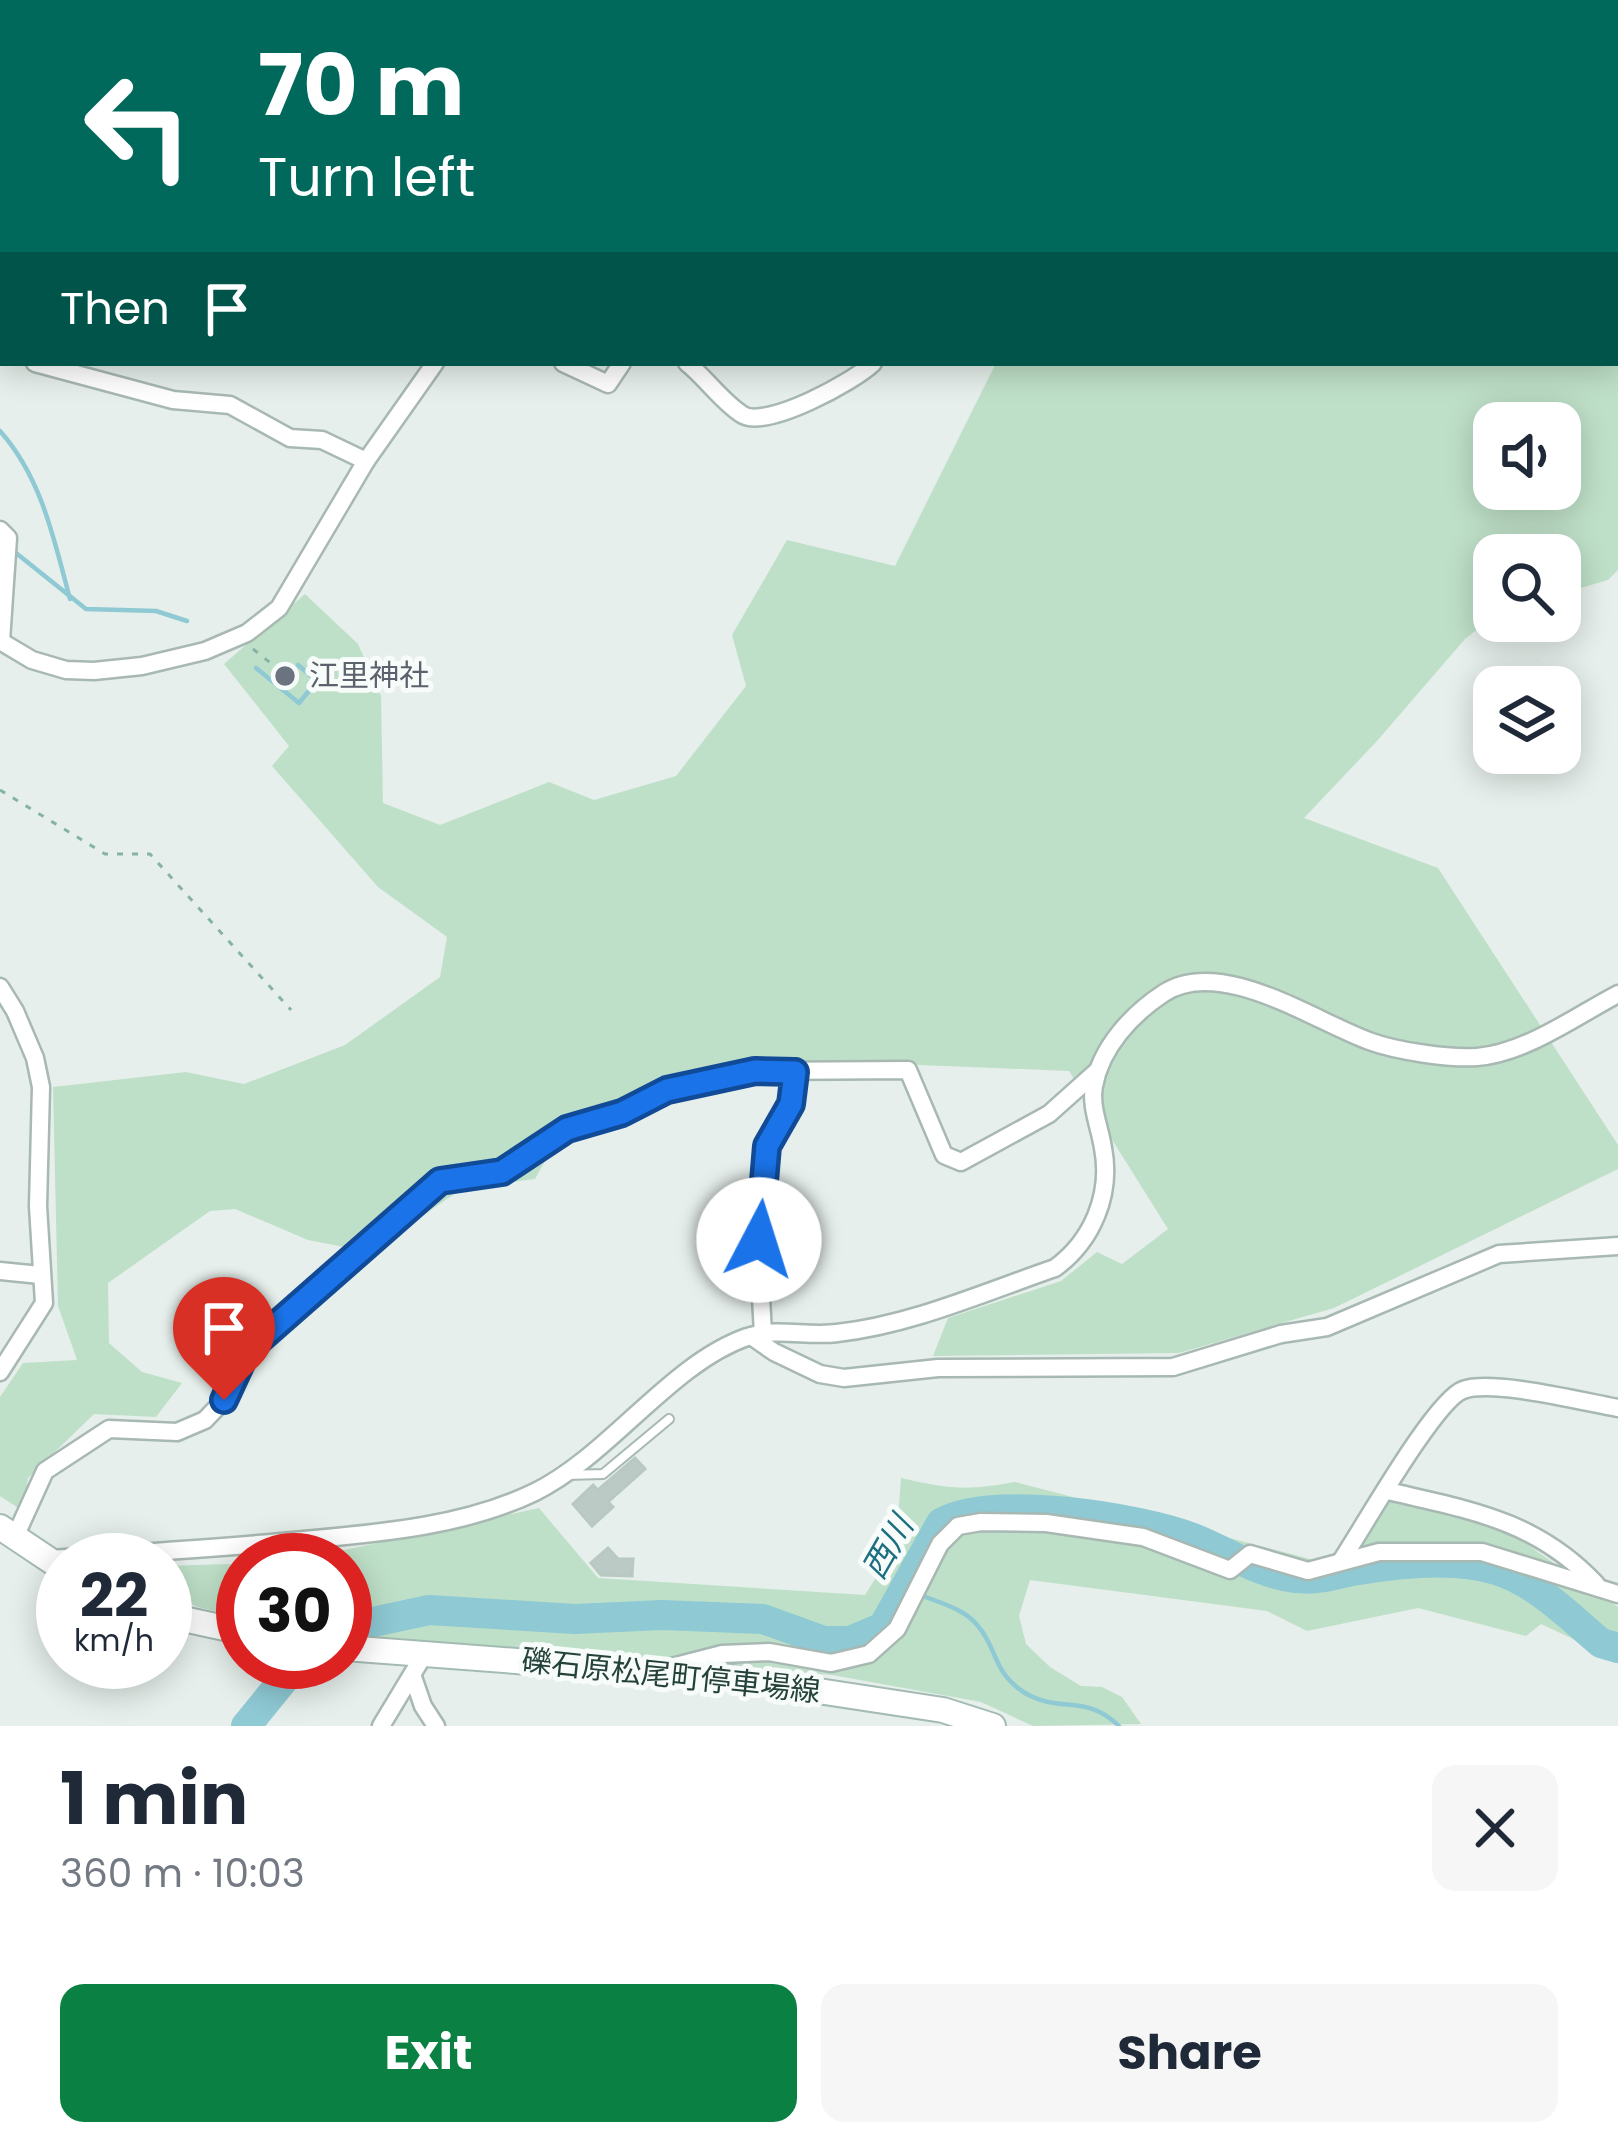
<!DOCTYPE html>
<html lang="en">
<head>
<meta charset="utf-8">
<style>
  :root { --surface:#fff; --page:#f6f6f7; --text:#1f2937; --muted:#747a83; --accent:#0b8043 }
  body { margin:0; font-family:Poppins,"Noto Sans JP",sans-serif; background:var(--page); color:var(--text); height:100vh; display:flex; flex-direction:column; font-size:45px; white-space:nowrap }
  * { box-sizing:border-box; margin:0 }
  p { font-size:39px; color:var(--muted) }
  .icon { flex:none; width:66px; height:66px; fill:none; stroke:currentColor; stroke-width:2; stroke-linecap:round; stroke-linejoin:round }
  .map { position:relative; height:1726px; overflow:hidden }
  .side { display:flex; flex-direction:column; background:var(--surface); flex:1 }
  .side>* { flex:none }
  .hud { position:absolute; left:0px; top:0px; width:1620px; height:366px; box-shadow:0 6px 30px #0003; background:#00695c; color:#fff; overflow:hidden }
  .fabs { position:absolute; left:1473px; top:402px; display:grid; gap:24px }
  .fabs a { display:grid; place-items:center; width:108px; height:108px; border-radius:24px; background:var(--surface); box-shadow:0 6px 30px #0003; font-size:60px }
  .speed { position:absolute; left:36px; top:1533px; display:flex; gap:24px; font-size:60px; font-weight:700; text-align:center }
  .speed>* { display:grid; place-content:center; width:156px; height:156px; border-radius:50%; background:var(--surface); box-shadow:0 6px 30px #0003; line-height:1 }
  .speed small { font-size:30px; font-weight:400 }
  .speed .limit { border:18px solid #d22; background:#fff; color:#111 }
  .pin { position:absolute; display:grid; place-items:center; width:102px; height:102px; color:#fff; margin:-123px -51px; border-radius:50% 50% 50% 0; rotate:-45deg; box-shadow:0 0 12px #0007 }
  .pin .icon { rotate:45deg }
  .me { position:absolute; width:132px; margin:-66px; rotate:5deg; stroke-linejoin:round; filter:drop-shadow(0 0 9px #0008) }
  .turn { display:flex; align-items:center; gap:42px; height:252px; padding:0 60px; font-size:54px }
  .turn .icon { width:156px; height:156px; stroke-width:2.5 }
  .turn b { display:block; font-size:84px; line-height:102px }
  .then { display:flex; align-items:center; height:114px; padding:0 60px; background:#0003; gap:24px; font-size:45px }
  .round { display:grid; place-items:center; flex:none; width:126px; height:126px; border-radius:24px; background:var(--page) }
  .summary { display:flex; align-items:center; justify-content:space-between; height:204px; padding:0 60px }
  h1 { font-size:72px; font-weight:700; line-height:90px }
  .action { display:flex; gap:24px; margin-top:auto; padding:24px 60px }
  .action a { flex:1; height:138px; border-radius:24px; background:var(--accent); color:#fff; font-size:48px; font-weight:700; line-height:138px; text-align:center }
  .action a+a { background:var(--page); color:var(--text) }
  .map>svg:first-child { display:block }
</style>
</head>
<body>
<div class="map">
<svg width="1618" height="1726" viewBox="0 0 1618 1726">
  <rect width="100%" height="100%" fill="#e6efeb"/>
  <g fill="#bfe0c8" fill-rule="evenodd">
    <path d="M1168 0H1618V570L1608 580 1560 594V555H1494V616L1465 639 1377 741 1304 818 1438 868 1618 1145V1169L1334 1308 1179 1353 933 1356 948 1318 1061 1281 1097 1252 1122 1264 1168 1229 1069 1071 798 1060 687 1070 568 1120 535 1179 463 1188 370 1252 308 1240 235 1209 210 1211 108 1283 109 1343 142 1372 182 1383 156 1417 94 1414 28 1478 23 1511 0 1496V1397L23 1363 77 1360 58 1306 53 1087 186 1072 244 1084 345 1045 440 977 447 937 378 887 272 766 289 746 224 664 305 594 358 644 381 696 383 803 440 825 549 782 594 800 676 776 746 686 732 635 787 540 895 566 996 363H1617V3H1165ZM1494 423H1560V489H1494Z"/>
    <path d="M901 1478C950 1489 965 1491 1015 1482L1341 1567 1390 1501 1468 1518 1513 1535 1618 1607V1660L1541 1624 1526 1636 1418 1608 1307 1631 1267 1611 1030 1580 1019 1616 1026 1644 1050 1667 1081 1686 1102 1687 1122 1697 1141 1724 1033 1726 981 1702 832 1675 345 1634V1560H328L335 1552 539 1508 598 1578 865 1595 896 1546Z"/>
    <path d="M228 1564 243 1566V1618L198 1607 165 1593V1566Z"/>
  </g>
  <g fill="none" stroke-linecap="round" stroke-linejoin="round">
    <g stroke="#8ec9d4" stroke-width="4.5">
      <path d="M837 3 839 0"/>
      <path d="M0 107 3 106"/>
      <path d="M0 431C42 478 54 540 70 599"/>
      <path d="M16 553 86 609 156 611 187 621"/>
      <path d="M256 668 299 703 317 681 298 665"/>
      <path d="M921 1595C940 1603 965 1609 978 1626 998 1649 992 1672 1025 1693 1061 1714 1085 1693 1119 1726"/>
    </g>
    <g stroke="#8ec9d4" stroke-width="30">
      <path d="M345 1628 429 1610 575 1619 662 1615 763 1619 824 1641H850L883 1627 941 1523C990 1494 1139 1517 1193 1538 1227 1551 1258 1574 1296 1578 1319 1581 1337 1573 1359 1570 1401 1563 1455 1557 1496 1570 1536 1582 1570 1617 1601 1643L1618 1648"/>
      <path d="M246 1726 298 1662"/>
    </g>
  </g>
  <g fill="#bbcac4" stroke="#b8c9c2" stroke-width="3">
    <path d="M635 1458 645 1469 608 1502 613 1507 592 1526 573 1504 593 1485 598 1490Z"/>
    <path d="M608 1548 618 1559H633L632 1576 601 1575 591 1563Z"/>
  </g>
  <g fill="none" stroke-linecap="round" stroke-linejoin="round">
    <g stroke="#a8b8b2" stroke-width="12">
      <path id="service" d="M566 1475 603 1474 669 1419"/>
    </g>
    <g stroke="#a8b8b2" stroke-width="21">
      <g id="minor">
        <path d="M40 3 41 0"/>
        <path d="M138 3 140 0"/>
        <path d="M725 3 733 0"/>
        <path d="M1040 3 1043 0"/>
        <path d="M1128 3 1131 0"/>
        <path d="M0 17 3 16"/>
        <path d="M0 191 3 189"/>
        <path d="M0 346 3 348"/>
        <path d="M35 363 173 400 230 405 290 438 322 440 366 461"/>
        <path d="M563 363 608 384 622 363"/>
        <path d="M687 363C706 378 723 403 743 415 767 429 855 381 873 363"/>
        <path d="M0 530 8 538 1 641"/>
        <path d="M0 641 32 660 66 670 94 671 142 666 205 651 247 633 279 608 366 461 435 363"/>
        <path d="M0 987 15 1011 35 1058 41 1087 38 1206 44 1303 0 1372"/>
        <path d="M0 1271 40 1275"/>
        <path d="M763 1334C760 1274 754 1211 766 1152 773 1120 796 1109 795 1072"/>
        <path d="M751 1336 774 1352 820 1374 844 1378 938 1368 1173 1367 1281 1334 1327 1327 1499 1254 1618 1246"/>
        <path d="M1388 1491C1469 1510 1536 1520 1596 1584"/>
        <path d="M15 1537 45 1471 109 1429 177 1432 205 1420 224 1400 243 1359 259 1340 440 1181 502 1173 567 1129 622 1113 667 1090 715 1077 755 1071 908 1070 944 1155 961 1162 1049 1114 1096 1072"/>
        <path d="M50 1559C135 1553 220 1548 304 1540 381 1533 465 1526 535 1492 610 1455 670 1364 747 1337 778 1327 806 1337 837 1333 911 1325 985 1292 1055 1268 1092 1241 1112 1195 1103 1148 1100 1128 1090 1106 1094 1086 1101 1047 1132 1014 1164 993 1221 956 1314 1021 1369 1041 1396 1051 1449 1059 1477 1057 1526 1053 1576 1016 1618 994"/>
        <path d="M1341 1561C1363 1528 1435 1400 1463 1390 1492 1379 1584 1402 1618 1408"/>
        <path d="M668 1668 722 1654 769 1652 831 1663 869 1654 897 1629 940 1544 958 1526 981 1522 1046 1523 1143 1537 1230 1570 1250 1554 1308 1571 1379 1552H1482L1618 1594"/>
        <path d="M413 1677 423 1706 436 1726"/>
        <path d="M381 1726 425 1653"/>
      </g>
    </g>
    <g stroke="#a4bbb3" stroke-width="28">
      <g id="secondary">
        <path d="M0 1527 63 1569"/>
        <path d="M165 1615 243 1632"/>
        <path d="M345 1648 726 1677 943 1710 993 1726"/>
      </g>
    </g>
    <g stroke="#86b3a5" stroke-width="3" stroke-dasharray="6 9" stroke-linecap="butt">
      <path d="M253 649 273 665"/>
      <path d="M0 790 105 854H150L291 1010"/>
    </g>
    <use href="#service" stroke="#fff" stroke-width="8"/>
    <use href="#minor" stroke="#fff" stroke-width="16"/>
    <use href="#secondary" stroke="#fff" stroke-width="24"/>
  </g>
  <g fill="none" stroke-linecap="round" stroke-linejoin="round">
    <g stroke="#114b97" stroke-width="30">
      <path id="route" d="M224 1400 243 1359 259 1340 440 1181 502 1172 567 1129 622 1113 667 1090 755 1071 795 1072 791 1104 767 1146 759 1240"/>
    </g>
    <use href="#route" stroke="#1a73e8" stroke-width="21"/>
  </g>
  <circle fill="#6b7280" stroke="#f7fbf9" stroke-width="4.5" cx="285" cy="676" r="12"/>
  <g text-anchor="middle" stroke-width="10" stroke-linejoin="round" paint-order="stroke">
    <g font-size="30" fill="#5b616d" stroke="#f7fbf9" text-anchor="start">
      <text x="309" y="686">江里神社</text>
    </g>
    <g font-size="30" fill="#24423a" stroke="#f7fbf9">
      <text transform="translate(671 1676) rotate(6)" y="10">礫石原松尾町停車場線</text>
    </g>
    <g font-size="33" font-style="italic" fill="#1c6f80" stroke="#f7fbf9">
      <text transform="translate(887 1547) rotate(-60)" y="12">西川</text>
    </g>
  </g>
</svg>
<div class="fabs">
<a><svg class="icon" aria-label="sound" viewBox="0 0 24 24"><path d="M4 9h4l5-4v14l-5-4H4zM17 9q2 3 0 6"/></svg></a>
<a><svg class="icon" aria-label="search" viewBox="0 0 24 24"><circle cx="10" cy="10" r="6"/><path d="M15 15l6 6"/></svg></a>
<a><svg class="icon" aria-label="layers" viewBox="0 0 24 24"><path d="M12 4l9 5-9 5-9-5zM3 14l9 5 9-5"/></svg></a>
</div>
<div class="speed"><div>22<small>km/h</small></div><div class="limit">30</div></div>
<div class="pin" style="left:224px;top:1400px;background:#d93025"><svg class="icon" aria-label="arrive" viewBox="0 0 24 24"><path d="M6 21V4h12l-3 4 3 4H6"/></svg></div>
<svg class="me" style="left:759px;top:1240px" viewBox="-20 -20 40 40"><circle r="19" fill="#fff"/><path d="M0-13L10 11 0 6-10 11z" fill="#1a73e8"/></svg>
<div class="hud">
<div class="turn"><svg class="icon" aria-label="left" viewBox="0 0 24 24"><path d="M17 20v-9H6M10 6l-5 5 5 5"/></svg><div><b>70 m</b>Turn left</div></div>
<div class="then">Then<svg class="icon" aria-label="arrive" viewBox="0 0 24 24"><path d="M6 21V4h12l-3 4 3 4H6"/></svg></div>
</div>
</div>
<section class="side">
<div class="summary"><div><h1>1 min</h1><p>360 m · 10:03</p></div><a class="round"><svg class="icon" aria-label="close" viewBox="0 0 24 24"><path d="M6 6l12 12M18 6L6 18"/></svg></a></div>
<div class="action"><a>Exit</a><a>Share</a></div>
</section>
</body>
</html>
